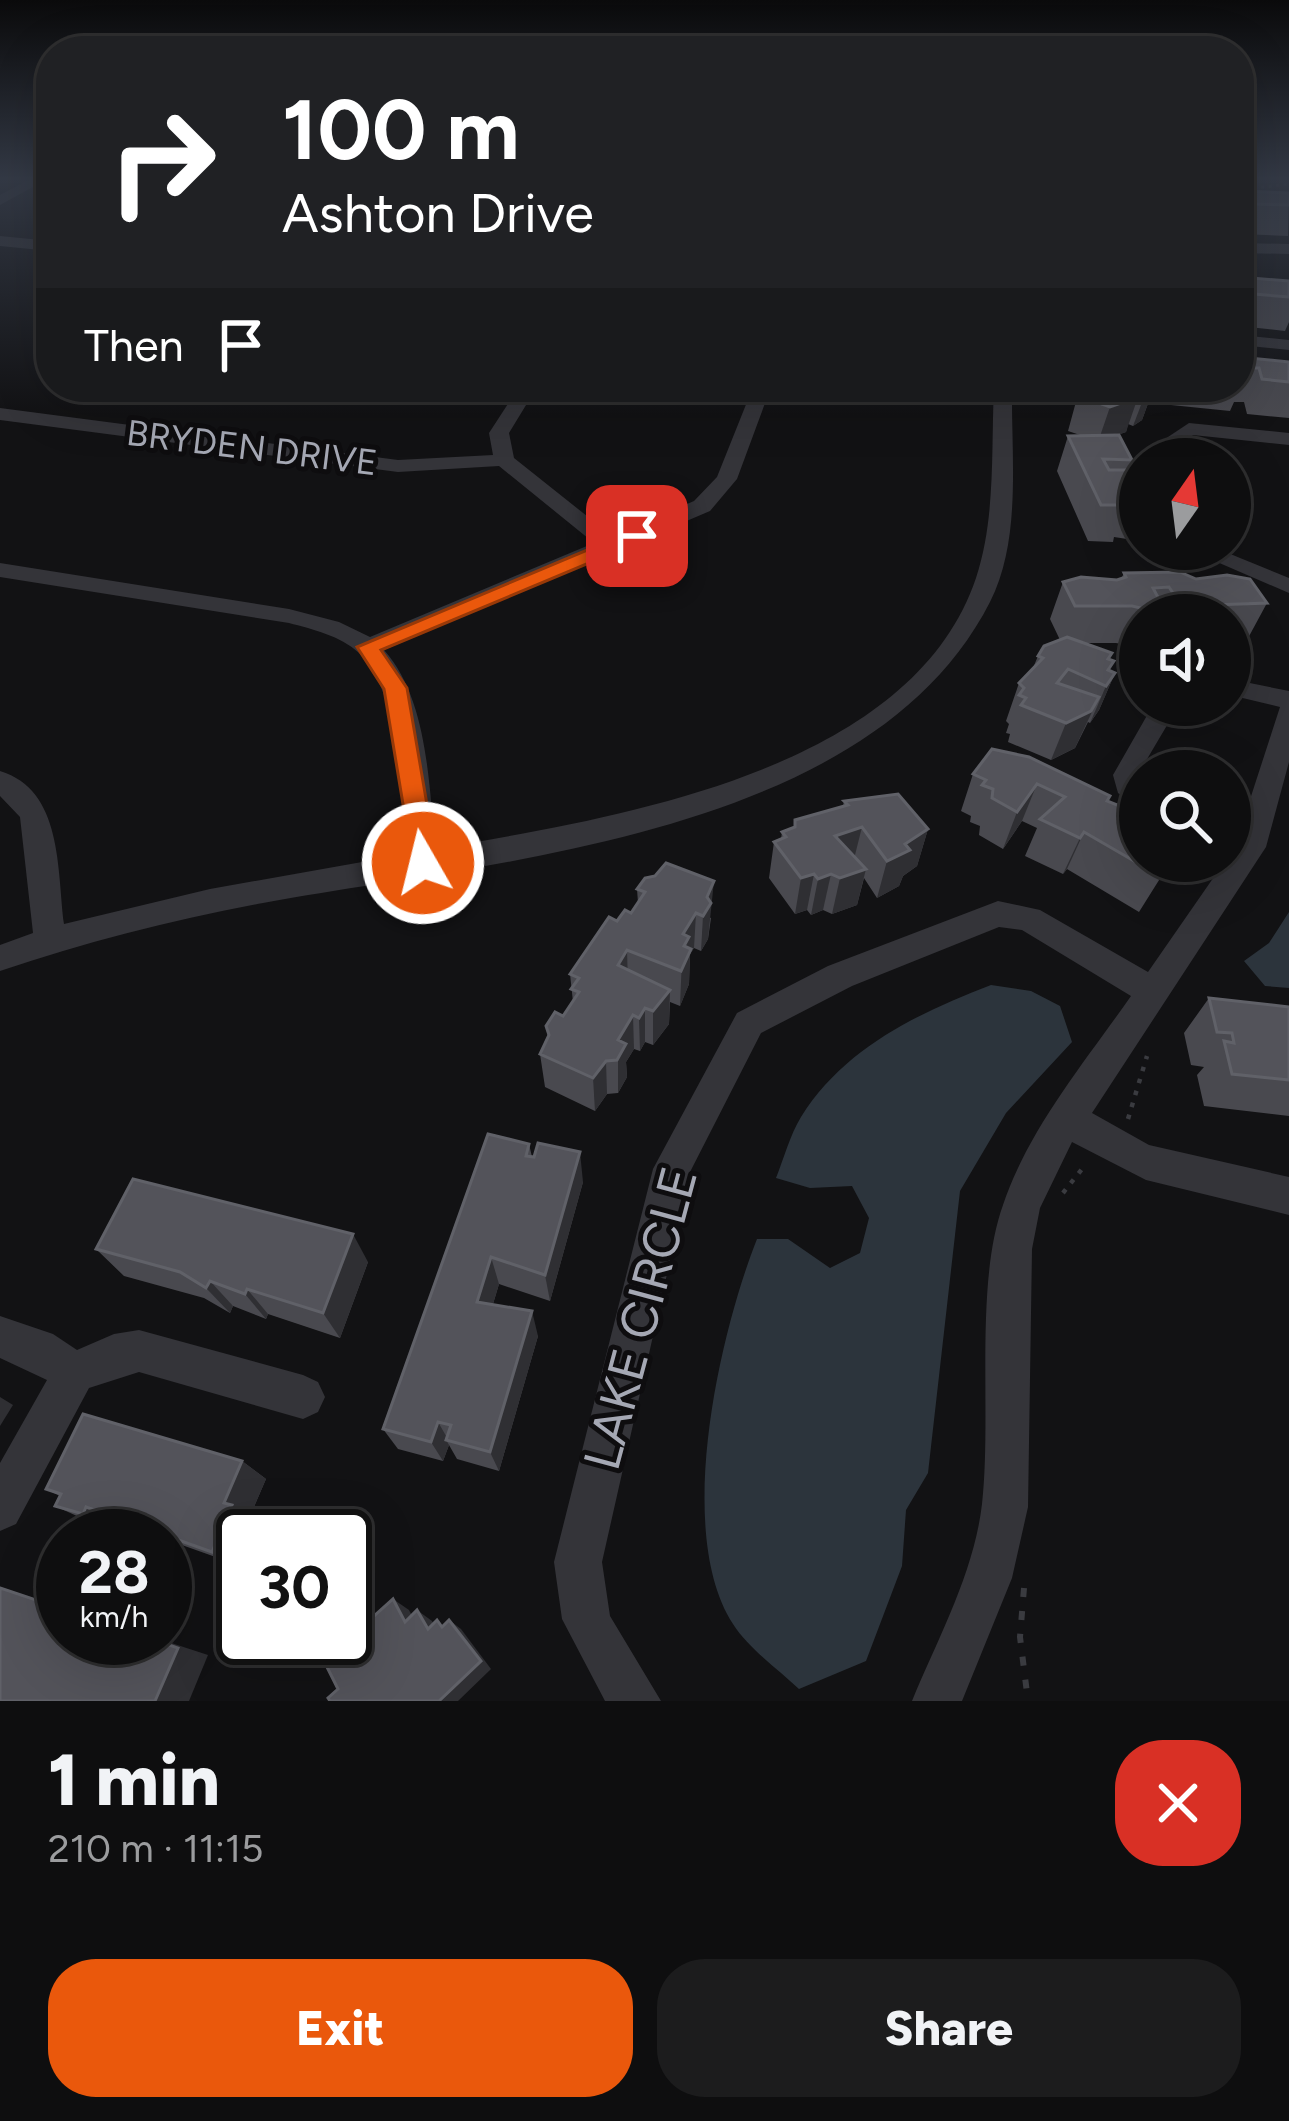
<!DOCTYPE html>
<html lang="en">
<head>
<meta charset="utf-8">
<style>
  :root { --surface:#0e0e0f; --page:#1c1c1d; --text:#f1f3f6; --muted:#9b9c9e; --line:#2e2e2f; --accent:#ea580c }
  body { margin:0; font-family:Figtree,sans-serif; background:var(--page); color:var(--text); height:100vh; display:flex; flex-direction:column; font-size:45px; white-space:nowrap }
  * { box-sizing:border-box; margin:0 }
  p { font-size:39px; color:var(--muted) }
  .icon { flex:none; width:66px; height:66px; fill:none; stroke:currentColor; stroke-width:2; stroke-linecap:round; stroke-linejoin:round }
  .map { position:relative; height:1701px; overflow:hidden }
  .drawer { display:flex; flex-direction:column; background:var(--surface); flex:1 }
  .drawer>* { flex:none }
  .top-card { position:absolute; left:36px; top:36px; width:1218px; height:366px; border-radius:48px; box-shadow:0 12px 48px #0002,0 0 0 3px var(--line); background:#202124; color:#fff; overflow:hidden }
  .needle { width:78px; rotate:14deg }
  .fabs { position:absolute; left:1119px; top:438px; display:grid; gap:24px }
  .fabs a { display:grid; place-items:center; width:132px; height:132px; border-radius:50%; background:var(--surface); box-shadow:0 12px 48px #0002,0 0 0 3px var(--line); font-size:60px }
  .speed { position:absolute; left:36px; top:1509px; display:flex; gap:24px; font-size:60px; font-weight:700; text-align:center }
  .speed>* { display:grid; place-content:center; width:156px; height:156px; border-radius:50%; background:var(--surface); box-shadow:0 12px 48px #0002,0 0 0 3px var(--line); line-height:1 }
  .speed small { font-size:30px; font-weight:400 }
  .speed .limit { border:6px solid #111; border-radius:18px; background:#fff; color:#111 }
  .pin { position:absolute; display:grid; place-items:center; width:102px; height:102px; color:#fff; margin:-51px; border-radius:24px; box-shadow:0 6px 18px #0006 }
  .me { position:absolute; width:132px; margin:-66px; rotate:352deg; stroke-linejoin:round; filter:drop-shadow(0 0 9px #0008) }
  .turn { display:flex; align-items:center; gap:42px; height:252px; padding:0 48px; font-size:54px }
  .turn .icon { width:156px; height:156px; stroke-width:2.5 }
  .turn b { display:block; font-size:84px; line-height:102px }
  .then { display:flex; align-items:center; height:114px; padding:0 48px; background:#0003; gap:24px; font-size:45px }
  .round { display:grid; place-items:center; flex:none; width:126px; height:126px; border-radius:48px; background:var(--page) }
  .head { display:flex; align-items:center; justify-content:space-between; height:204px; padding:0 48px }
  h1 { font-size:72px; font-weight:800; line-height:90px }
  .action { display:flex; gap:24px; margin-top:auto; padding:24px 48px }
  .action a { flex:1; height:138px; border-radius:48px; background:var(--accent); color:#fff; font-size:48px; font-weight:800; line-height:138px; text-align:center }
  .action a+a { background:var(--page); color:var(--text) }
  .map>svg:first-child { display:block }
</style>
</head>
<body>
<div class="map">
<svg width="1289" height="1701" viewBox="0 0 1289 1701">
  <rect width="100%" height="100%" fill="#121214"/>
  <g fill="#2c343c">
    <path d="M1289 912V988L1265 986 1244 961 1269 943Z"/>
    <path d="M991 985 1031 991 1060 1006 1072 1042 1006 1113 960 1191 928 1473 906 1510 902 1566 866 1661 799 1689C778 1669 748 1648 733 1624 674 1533 719 1335 757 1239H788L830 1268 860 1253 869 1218 852 1186 810 1188 776 1178C784 1158 790 1135 801 1117 844 1048 918 1013 991 985Z"/>
  </g>
  <g fill="none" stroke-linecap="round" stroke-linejoin="round">
    <path stroke="#3a3b40" stroke-width="3" stroke-dasharray="3 4.5" stroke-linecap="butt" d="M1239 190 1289 184"/>
    <g stroke="#3a3b40" stroke-width="4.5" stroke-dasharray="4.5 8" stroke-linecap="butt">
      <path d="M1128 1119 1147 1056"/>
      <path d="M1063 1193 1086 1164"/>
    </g>
    <path stroke="#3a3b40" stroke-width="6" stroke-dasharray="9 14" stroke-linecap="butt" d="M1024 1588 1020 1637 1028 1701"/>
    <g fill="#343439" fill-rule="evenodd">
      <path d="M34 177 49 178 0 205V195Z"/>
      <path d="M0 236 51 241V251L0 246Z"/>
      <path d="M1239 243 1289 244V254L1239 253Z"/>
      <path d="M1239 335 1289 340V350L1239 345Z"/>
      <path d="M519 387H537L509 433 514 458 612 536 694 501 717 477 753 387H771L737 479 710 511 384 650C429 701 428 785 436 849 611 818 910 774 976 578 996 517 991 450 994 387H1012C1011 456 1022 539 990 602 870 837 495 860 263 903 173 920 86 942 0 971V945L33 933 20 817 0 796V771C63 790 57 870 64 924L210 889 407 854C401 800 401 692 359 653 341 636 312 629 289 623L0 577V563L289 609 339 622 370 637 594 543 499 466 398 472 0 420V408L398 460 493 455 489 433Z"/>
      <path d="M1189 423 1289 433V445L1193 435 1161 459 1140 462 1141 455Z"/>
      <path d="M1187 549H1218L1289 578V593Z"/>
      <path d="M1230 679 1289 691V762L1266 847 1092 1113 1149 1145 1289 1177V1215L1146 1180 1072 1142 1040 1208 1032 1249 1028 1507 1012 1578 962 1701H912C938 1638 974 1573 982 1504 992 1415 974 1286 1003 1205 1029 1128 1085 1062 1131 996L1022 930 999 927 852 986 761 1033 690 1172 602 1562 610 1616 661 1701H605L562 1619 554 1562 653 1169 737 1013 828 966 998 901 1040 910 1148 972 1225 861H1230L1280 707 1230 695Z"/>
      <path d="M1153 705H1179L1140 771V809L1118 793 1113 775Z"/>
      <path d="M0 1316 53 1334 77 1350 114 1334 139 1330 303 1375 318 1382 325 1397 318 1412 303 1419 139 1372 89 1388 16 1524 0 1531V1463L47 1380 0 1358Z"/>
    </g>
  </g>
  <g fill="#49494f">
    <path d="M1244 191 1289 193 1288 236 1241 234 1239 231V204Z"/>
    <path d="M1239 277 1289 281V322L1285 331 1239 326Z"/>
    <path d="M1239 357 1289 362V418L1247 414 1244 402H1234L1230 411 1171 405V395L1167 394 1166 387H1239Z"/>
    <path d="M1080 387H1154L1142 420 1133 426 1128 424 1126 432 1117 435 1132 460 1129 470 1140 476V541L1114 537 1113 542 1088 541 1057 471 1068 436 1080 435 1068 431Z"/>
    <path d="M1124 573 1196 579 1267 603 1247 640 1230 641V615H1140V648L1116 643H1084L1109 659 1110 671 1115 673 1099 710 1090 723 1088 722 1075 748 1051 760 1008 742 1010 734 1006 733 1009 724 1006 721 1019 683 1033 668 1038 656 1060 640 1050 619 1063 582 1117 580 1121 579Z"/>
    <path d="M992 749 1108 801 1140 861H1171L1139 912 1067 869 1063 874 1025 856 1037 828 1022 821 1003 849 979 835 980 826 970 822 971 816 961 811 973 774Z"/>
    <path d="M844 801 928 829 917 866 903 876 899 886 877 898 864 878 857 905 832 914 823 910 811 915 807 910 795 914 769 878 774 842 781 839 782 832 843 806Z"/>
    <path d="M637 889 711 918 708 939 701 951 694 948 690 954 689 984 680 1006 670 1002 669 1024 653 1045 645 1042 640 1051 634 1049 626 1062 627 1077 618 1093 607 1094 595 1111 545 1087 540 1054 548 1038 546 1026 563 1016 573 1002 570 974 617 921 631 913 638 903Z"/>
    <path d="M1209 998 1289 1007V1116L1204 1106 1197 1075 1204 1067 1191 1065 1184 1033Z"/>
    <path d="M529 1144 532 1157 583 1182 550 1301 499 1284 493 1304 538 1336 499 1471 457 1459 449 1445 443 1461 398 1449 383 1429Z"/>
    <path d="M96 1249 368 1262 340 1338 268 1314 266 1319 233 1306 230 1313 204 1298 124 1276Z"/>
    <path d="M242 1461 266 1479 250 1516 257 1521 251 1536H243V1555L238 1565 165 1539V1536H156L120 1523 116 1530 90 1522 55 1506 60 1496 46 1489Z"/>
  </g>
  <g fill="#2f2f33">
    <path d="M1114 387H1120L1113 406 1138 397 1126 432 1098 442 1110 407 1106 406Z"/>
    <path d="M1154 387 1142 420 1133 426 1146 392Z"/>
    <path d="M1115 673 1099 710 1090 723 1106 686Z"/>
    <path d="M1099 697 1075 748 1051 760 1066 723Z"/>
    <path d="M1037 784 1022 821 1003 849 1017 812Z"/>
    <path d="M862 827 853 863 835 836Z"/>
    <path d="M928 829 917 866 903 876 899 886 877 898 887 861 905 844Z"/>
    <path d="M1084 832 1067 869 1063 874 1080 838Z"/>
    <path d="M866 869 857 905 832 914 840 878Z"/>
    <path d="M814 874 807 910 795 914 801 878Z"/>
    <path d="M831 874 823 910 811 915 818 879Z"/>
    <path d="M714 881 708 939 701 951 703 916 707 897Z"/>
    <path d="M696 913 694 948 690 954 689 984 680 1006 683 934Z"/>
    <path d="M627 950 628 985 618 965Z"/>
    <path d="M670 990 669 1024 653 1045V1011Z"/>
    <path d="M645 1008V1042L640 1051 639 1018Z"/>
    <path d="M633 1015 634 1049 626 1062 627 1077 618 1093V1040Z"/>
    <path d="M606 1061 607 1094 595 1111 593 1078Z"/>
    <path d="M580 1152 583 1182 550 1301 545 1275Z"/>
    <path d="M353 1234 368 1262 340 1338 323 1313Z"/>
    <path d="M491 1257 499 1284 486 1327 477 1302Z"/>
    <path d="M210 1281 233 1306 230 1313 206 1288Z"/>
    <path d="M247 1289 268 1314 266 1319 245 1294Z"/>
    <path d="M532 1311 538 1336 499 1471 490 1452Z"/>
    <path d="M0 1397 13 1405 0 1426Z"/>
    <path d="M438 1422 449 1441 446 1440 449 1445 443 1461 431 1442Z"/>
    <path d="M242 1461 266 1479 250 1516 257 1521 251 1536H243V1555L238 1565 212 1552 224 1503Z"/>
    <path d="M86 1507 120 1523 116 1530 83 1514Z"/>
    <path d="M393 1599 409 1610 420 1631 405 1622Z"/>
    <path d="M417 1610 432 1621 441 1638 428 1629Z"/>
    <path d="M449 1620 461 1629 491 1669 458 1701H439Z"/>
    <path d="M150 1638H156L208 1655 189 1701H155Z"/>
  </g>
  <g fill="#53535a" stroke="#606168" stroke-width="3">
    <path d="M1244 191 1289 193V205L1252 204Z"/>
    <path d="M1239 277 1289 281V297L1242 293Z"/>
    <path d="M1239 357 1289 362V382L1262 379 1259 368H1240L1245 377 1239 376Z"/>
    <path d="M1081 387H1114L1112 389 1138 397 1110 407 1079 396Z"/>
    <path d="M1119 435 1132 460 1103 459 1109 470H1136L1140 476V502L1124 500 1126 505H1101L1068 436Z"/>
    <path d="M1180 572 1196 579 1227 575 1250 579 1267 603 1211 605 1206 611 1186 613 1169 587 1153 588 1167 614 1132 606H1075L1063 582 1081 577 1117 580 1126 577 1124 573Z"/>
    <path d="M1067 637 1112 653 1108 659 1114 661 1108 670 1115 673 1106 686 1068 669 1057 683 1099 697 1091 711 1066 723 1021 705 1026 698 1019 695 1024 688 1019 683 1043 658 1038 656 1044 646Z"/>
    <path d="M992 749 1029 757 1110 796 1107 801 1140 814V861H1169L1160 876 1084 832 1080 838 1040 819 1065 797 1037 784 1017 812 992 798 993 789 982 785 986 780 973 774Z"/>
    <path d="M898 794 928 829 905 844 910 850 887 861 862 827 835 836 866 869 840 878 831 874 818 879 814 874 801 878 774 842 786 837 782 832 795 827V820L848 805 844 801Z"/>
    <path d="M666 863 714 881 707 897 711 903 703 916 696 913 683 934 689 937 684 946 691 949 681 971 627 950 618 965 670 990 653 1011 645 1008 639 1018 633 1015 618 1040 626 1044 617 1060 606 1061 593 1078 540 1054 549 1035 546 1026 555 1012 563 1016 579 992 571 989 579 978 570 974 609 917 617 921 625 910 631 913 645 892 637 889 645 878 655 876Z"/>
    <path d="M1209 998 1289 1007V1080L1232 1074 1224 1041 1234 1043 1232 1033 1217 1032Z"/>
    <path d="M488 1134 529 1144 526 1156 534 1157 538 1143 580 1152 545 1275 491 1257 477 1302 532 1311 490 1452 446 1440 451 1425 438 1422 431 1442 383 1429Z"/>
    <path d="M133 1179 353 1234 323 1313 247 1289 245 1294 210 1281 206 1288 180 1272 96 1249Z"/>
    <path d="M83 1414 242 1461 224 1503 232 1505 212 1552 86 1507 83 1514 55 1506 61 1494 46 1489Z"/>
    <path d="M0 1588 63 1609V1638H150L178 1648 155 1701H0Z"/>
    <path d="M393 1599 405 1622 417 1610 428 1629 437 1620 442 1627 449 1620 481 1661 439 1701H330L328 1698 338 1689 324 1661Z"/>
  </g>
  <linearGradient id="sky" x2="0" y2="1"><stop stop-color="#0a0a0b"/><stop offset="0.43" stop-color="#333945"/><stop offset="1" stop-color="#333945" stop-opacity="0"/></linearGradient>
  <rect width="1289" height="415" fill="url(#sky)"/>
  <path fill="#ea580c" stroke="#983908" stroke-width="3" d="M637 529 647 536 644 540 381 650 407 688 437 863 423 874 414 871 384 689 357 647Z"/>
  <g text-anchor="middle" stroke-width="10" stroke-linejoin="round" paint-order="stroke">
    <g font-size="36" fill="#a5a8b4" stroke="#0e0d0f">
      <text transform="translate(252 447) rotate(7)" y="13">BRYDEN DRIVE</text>
    </g>
    <g font-size="51" fill="#a5a8b4" stroke="#0e0d0f">
      <text transform="translate(640 1318) rotate(-75)" y="18">LAKE CIRCLE</text>
    </g>
  </g>
</svg>
<div class="fabs">
<a><svg class="needle" viewBox="-14 -14 28 28"><path d="M0-13l5 13h-10z" fill="#e53935"/><path d="M0 13l5-13h-10z" fill="#9b9c9e"/></svg></a>
<a><svg class="icon" aria-label="sound" viewBox="0 0 24 24"><path d="M4 9h4l5-4v14l-5-4H4zM17 9q2 3 0 6"/></svg></a>
<a><svg class="icon" aria-label="search" viewBox="0 0 24 24"><circle cx="10" cy="10" r="6"/><path d="M15 15l6 6"/></svg></a>
</div>
<div class="speed"><div>28<small>km/h</small></div><div class="limit">30</div></div>
<div class="pin" style="left:637px;top:536px;background:#d93025"><svg class="icon" aria-label="arrive" viewBox="0 0 24 24"><path d="M6 21V4h12l-3 4 3 4H6"/></svg></div>
<svg class="me" style="left:423px;top:863px" viewBox="-20 -20 40 40"><circle r="17" fill="#ea580c" stroke="#fff" stroke-width="3"/><path d="M0-11L8 9 0 5-8 9z" fill="#fff"/></svg>
<div class="top-card">
<div class="turn"><svg class="icon" aria-label="right" viewBox="0 0 24 24"><path d="M7 20v-9h11M14 6l5 5-5 5"/></svg><div><b>100 m</b>Ashton Drive</div></div>
<div class="then">Then<svg class="icon" aria-label="arrive" viewBox="0 0 24 24"><path d="M6 21V4h12l-3 4 3 4H6"/></svg></div>
</div>
</div>
<section class="drawer">
<div class="head"><div><h1>1 min</h1><p>210 m · 11:15</p></div><a class="round" style="background:#d93025;color:#fff"><svg class="icon" aria-label="close" viewBox="0 0 24 24"><path d="M6 6l12 12M18 6L6 18"/></svg></a></div>
<div class="action"><a>Exit</a><a>Share</a></div>
</section>
</body>
</html>
